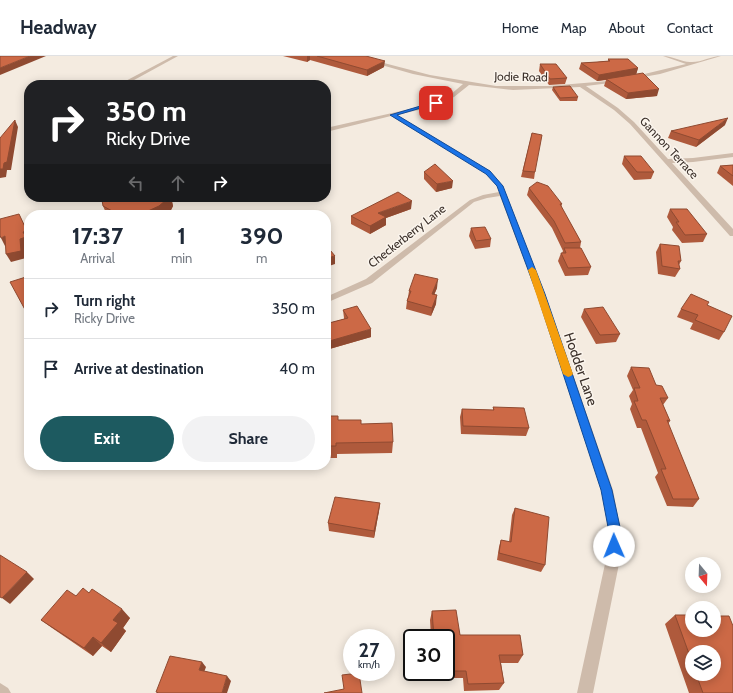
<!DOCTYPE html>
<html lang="en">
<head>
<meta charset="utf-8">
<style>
  :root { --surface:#fff; --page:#f2f2f3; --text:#1f2937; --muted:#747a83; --line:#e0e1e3; --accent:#1d5a60 }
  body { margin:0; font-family:Cabin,sans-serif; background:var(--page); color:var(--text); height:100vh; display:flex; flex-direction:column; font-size:15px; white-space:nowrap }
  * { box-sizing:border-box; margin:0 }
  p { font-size:13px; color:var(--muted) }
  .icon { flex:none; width:22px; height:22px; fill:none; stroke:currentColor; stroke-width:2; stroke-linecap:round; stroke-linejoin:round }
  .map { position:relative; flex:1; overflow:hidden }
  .side { position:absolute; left:24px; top:154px; width:307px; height:260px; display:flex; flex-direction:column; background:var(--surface); border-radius:16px; box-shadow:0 2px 10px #0003 }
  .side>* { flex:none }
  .banner { position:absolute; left:24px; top:24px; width:307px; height:122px; border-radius:16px; box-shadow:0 2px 10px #0003; background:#202124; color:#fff; overflow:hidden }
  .needle { width:26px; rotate:161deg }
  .controls { position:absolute; left:685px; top:501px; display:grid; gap:8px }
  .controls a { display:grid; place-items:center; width:36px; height:36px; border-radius:50%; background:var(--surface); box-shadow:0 2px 10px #0003; font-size:20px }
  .speed { position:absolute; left:343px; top:573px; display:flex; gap:8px; font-size:20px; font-weight:700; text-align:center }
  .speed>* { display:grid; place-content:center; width:52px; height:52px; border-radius:50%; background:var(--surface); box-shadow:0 2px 10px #0003; line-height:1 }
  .speed small { font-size:10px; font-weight:400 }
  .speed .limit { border:2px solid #111; border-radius:6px; background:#fff; color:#111 }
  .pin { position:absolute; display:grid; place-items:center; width:34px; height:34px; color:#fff; margin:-17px; border-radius:8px; box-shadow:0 2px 6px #0006 }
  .me { position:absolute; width:44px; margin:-22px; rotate:359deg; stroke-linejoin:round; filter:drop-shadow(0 0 3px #0008) }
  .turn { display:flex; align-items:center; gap:14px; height:84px; padding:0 16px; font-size:18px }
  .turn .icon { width:52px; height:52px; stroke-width:2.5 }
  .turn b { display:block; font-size:28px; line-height:34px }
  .lanes { display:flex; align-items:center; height:38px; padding:0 16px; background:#0003; justify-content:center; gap:20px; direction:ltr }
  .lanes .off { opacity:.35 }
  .eta { display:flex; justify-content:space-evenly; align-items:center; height:68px; text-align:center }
  .eta b { font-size:24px; font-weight:800; line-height:28px }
  .button { display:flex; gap:8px; margin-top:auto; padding:8px 16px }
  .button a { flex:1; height:46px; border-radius:24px; background:var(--accent); color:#fff; font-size:16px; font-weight:800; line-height:46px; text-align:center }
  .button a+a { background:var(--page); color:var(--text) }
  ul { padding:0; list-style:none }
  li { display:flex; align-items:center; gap:12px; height:60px; padding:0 16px; border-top:1px solid var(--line) }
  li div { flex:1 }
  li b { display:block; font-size:15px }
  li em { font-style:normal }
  header { display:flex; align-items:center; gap:24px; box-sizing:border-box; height:56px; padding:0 20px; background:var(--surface); border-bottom:1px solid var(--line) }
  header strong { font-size:19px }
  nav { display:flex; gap:22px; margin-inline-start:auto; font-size:14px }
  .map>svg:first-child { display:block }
</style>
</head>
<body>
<header>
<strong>Headway</strong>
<nav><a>Home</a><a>Map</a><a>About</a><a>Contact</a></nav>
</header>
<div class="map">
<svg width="733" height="637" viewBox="0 0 733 637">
  <rect width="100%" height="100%" fill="#f4ebe0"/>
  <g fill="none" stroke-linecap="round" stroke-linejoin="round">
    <g fill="#cebbab" fill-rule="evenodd">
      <path d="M173 0H178L125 29H118Z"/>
      <path d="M350 0H357L430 19 496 30H548L620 24V25L618 26 586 30 618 52 634 66 668 103 693 102 733 97V101L693 106 672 107 733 173V180H730L630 68 614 54 580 31 513 34 469 29 454 41 427 52 397 59 490 115 503 130 545 238 613 434 620 471 619 508 593 637H577L605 508 608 471 601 434 537 238 500 140 487 142 474 146 372 227 326 247V241L366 223 470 144 483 139 499 136 497 130 486 117 391 60 326 76V72L423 50 450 39 463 28 413 18Z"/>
      <path d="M663 0C673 0 681 6 690 6 700 7 711 0 721 0L660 18 632 23V21L686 8Z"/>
    </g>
    <path fill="#cebbab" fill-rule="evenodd" d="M0 627 8 632 11 637H0Z"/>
  </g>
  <g fill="#af5a3c" fill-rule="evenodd">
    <path d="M283 0H366L384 11 367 20 310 4 307 6Z"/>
    <path d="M608 3 638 12 636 18 657 40 626 43 604 30 606 24 597 25 579 13 581 7 597 6 608 5Z"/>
    <path d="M540 8 567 22 565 28 549 29 539 15Z"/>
    <path d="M553 31 578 41 577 45H560L552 34Z"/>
    <path d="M725 69 696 91 668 82 671 75Z"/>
    <path d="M532 77 535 116 534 123 521 121Z"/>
    <path d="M624 100 654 116 651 123 634 124 622 108Z"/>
    <path d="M733 109V130L717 117 720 110Z"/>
    <path d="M424 116 452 132 436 136 424 123Z"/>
    <path d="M529 132 562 148 561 151 581 186 580 192 591 211 588 219 565 220 558 205 561 197H562L563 195 552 172 527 139Z"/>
    <path d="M104 141H171L173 150 170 156 166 159H107L103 150Z"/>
    <path d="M411 153 386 162V169L370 178 351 168V160Z"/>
    <path d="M670 153 707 178 703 186 682 187 672 174 673 171 667 161Z"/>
    <path d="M471 172 491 183 490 191 475 193 469 180Z"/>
    <path d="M660 188 681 205 679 209 680 213 675 221 658 218 656 196Z"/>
    <path d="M437 232 434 239 436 248 431 260 406 253 407 245 408 241 409 235Z"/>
    <path d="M707 249 724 276 719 284 690 273 693 267 677 261 681 253Z"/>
    <path d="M584 253 620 278 616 286 596 288 581 261Z"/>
    <path d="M343 254 371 281 326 294V271L329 270V267L344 263V262Z"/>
    <path d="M631 311 656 329 668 342 663 349 670 365 668 368 699 443 693 451 667 450 655 421 658 417 641 372H637L630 353 632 348 629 340 633 334 627 320Z"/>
    <path d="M493 351 529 372 526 380 461 378 460 361 462 353 493 354Z"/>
    <path d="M326 360H338V364L361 368 393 386 392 397 337 398V402H326Z"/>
    <path d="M380 447 379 455 374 482 329 475 328 467Z"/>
    <path d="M515 452 545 509 541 516 497 504 499 491 501 484 509 486 512 459Z"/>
    <path d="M76 540 130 562 123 572 126 575 111 596 102 590 93 600 52 572 41 564Z"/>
    <path d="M432 555 460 579 523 599 518 607H501L504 627 499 634 464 635 463 622H449L446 594V582H431L430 564Z"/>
    <path d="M675 559 733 637H689L665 568ZM692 596 714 618H692Z"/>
  </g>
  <g fill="#8f4a31">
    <path d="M30 0H46L0 19V12Z"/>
    <path d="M307 0H310V4L307 6Z"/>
    <path d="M385 5 384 11 367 20V14Z"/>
    <path d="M638 12 636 19 597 25 599 19Z"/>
    <path d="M659 33 657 40 626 43 628 37Z"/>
    <path d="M728 62 725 69 696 91 699 84Z"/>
    <path d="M15 64 18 71 11 114H7L6 121 0 122V113Z"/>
    <path d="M453 125 452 132 436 136 437 128Z"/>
    <path d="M168 141H171L173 150 170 156 166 159H126L125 158Z"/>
    <path d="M412 145 411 153 386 162V169L370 178V170L378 157Z"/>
    <path d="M19 158 29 180V183L27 184 29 189 25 190 26 202 11 206 6 198 20 183 23 176Z"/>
    <path d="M5 180 10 188 5 190 1 182Z"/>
    <path d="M335 200V208L326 211V202Z"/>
    <path d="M438 223 437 232 431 246 432 238Z"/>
    <path d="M437 239 436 248 431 260 432 252Z"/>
    <path d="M371 273V281L326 294V286Z"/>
    <path d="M380 447 379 455 374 482V475Z"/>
    <path d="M27 516 34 523 10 548 2 542Z"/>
    <path d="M122 553 130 562 123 572 126 575 111 596 101 587 113 564Z"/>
    <path d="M93 581 102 590 93 600 84 592Z"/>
    <path d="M202 606 206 611 203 619 199 614Z"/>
    <path d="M227 620 231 625 227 637H222Z"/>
  </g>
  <g fill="#cc6946" stroke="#8f4a31">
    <path d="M0 0H30L0 12Z"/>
    <path d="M317 0H366L385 5 367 14Z"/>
    <path d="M608 3H628L638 12 599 19 581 7 597 6 610 5Z"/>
    <path d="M540 8H556L567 22 550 23Z"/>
    <path d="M643 17 659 33 628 37 606 23Z"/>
    <path d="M570 30 578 41 560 42 553 31Z"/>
    <path d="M728 62 699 84 671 75Z"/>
    <path d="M15 64 7 106 4 107 3 113H0V82Z"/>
    <path d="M532 77 542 79 535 116 523 115Z"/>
    <path d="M624 100H641L654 116H637Z"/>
    <path d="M435 108 453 125 437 128 424 116Z"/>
    <path d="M733 109V120L720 110Z"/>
    <path d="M537 126 548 130 562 148H560L581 186 565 187 554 165 529 132Z"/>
    <path d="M398 136 412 145 378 157 386 161 370 170 351 160Z"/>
    <path d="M104 141H168L166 144 159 150 148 155 125 158 114 156 103 150 102 144Z"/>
    <path d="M670 153H687L707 178 685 179 676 166H679Z"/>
    <path d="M19 158 27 175 23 176 26 181 20 183 21 195 6 198 5 180 1 182 0 179V163Z"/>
    <path d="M485 171 491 183 476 185 471 172Z"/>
    <path d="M660 188 679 190 681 205H678L680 213 662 210Z"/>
    <path d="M326 189 335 200 326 202Z"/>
    <path d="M564 192H581L591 211 568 212 561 197H566Z"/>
    <path d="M415 218 438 223 432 238 437 239 432 252 407 245 411 235H409Z"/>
    <path d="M29 220V261L10 226Z"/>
    <path d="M691 238 709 246 707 249 732 260 724 276 695 264 698 259 681 253Z"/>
    <path d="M357 250 371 273 326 286V271L330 270 329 267 348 262 343 254Z"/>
    <path d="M603 251 620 278 600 279 584 253Z"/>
    <path d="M631 311 649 312 656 329 662 330 668 342H660L670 365 667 364 699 443H673L661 413H666L646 364H642L634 345H638L634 332H640Z"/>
    <path d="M493 351 524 352 529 372 463 370 462 353 494 354Z"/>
    <path d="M326 360H338V364H361V368L392 367 393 386 336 387V390H326Z"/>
    <path d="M335 441 380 447 374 475 328 467Z"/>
    <path d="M515 452 549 461 545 509 499 497 501 484 511 486Z"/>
    <path d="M0 499 27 516 2 542 0 541Z"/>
    <path d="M83 532 89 537 92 533 122 553 113 564 118 567 101 587 93 581 84 592 41 564 67 534 76 540Z"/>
    <path d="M456 554 460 579H520L523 599H499L504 627 468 628 466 615H452L449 585H446V582H434L432 555Z"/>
    <path d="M675 559H692V574H714V560H729L733 570V637H703L696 618H714V596H692V606Z"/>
    <path d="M170 600 202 606 199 614 227 620 222 637H159L156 636Z"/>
    <path d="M359 617 362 637H324L344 633 342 619Z"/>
  </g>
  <path fill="#1a73e8" stroke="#114b97" d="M434 46 438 47 397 59 490 115 503 130 545 238 612 434 620 471V490L618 494 614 495 610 494 608 490V471L601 434 537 238 497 130 486 118 390 59Z"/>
  <path fill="#f59e0b" d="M532 211 536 214 573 318 571 320 568 321 563 318 528 214Z"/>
  <g text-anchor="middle" stroke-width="3" stroke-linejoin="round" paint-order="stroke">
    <g font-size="12" fill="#3b302a" stroke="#fbf5ed">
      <text transform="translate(521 21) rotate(1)" y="4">Jodie Road</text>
      <text transform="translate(669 92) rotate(47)" y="4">Gannon Terrace</text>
      <text transform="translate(407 180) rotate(-38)" y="4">Checkerberry Lane</text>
    </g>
    <g font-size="14" fill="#3b302a" stroke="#fbf5ed">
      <text transform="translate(581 313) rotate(71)" y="5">Hodder Lane</text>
    </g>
  </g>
</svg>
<div class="controls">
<a><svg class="needle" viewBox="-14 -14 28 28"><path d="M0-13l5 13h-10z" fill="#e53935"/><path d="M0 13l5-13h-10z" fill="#747a83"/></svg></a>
<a><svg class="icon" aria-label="search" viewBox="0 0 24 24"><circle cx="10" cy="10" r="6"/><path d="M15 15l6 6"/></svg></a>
<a><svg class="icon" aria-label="layers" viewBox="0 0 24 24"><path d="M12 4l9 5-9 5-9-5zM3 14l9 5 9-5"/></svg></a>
</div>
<div class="speed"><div>27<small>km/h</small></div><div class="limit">30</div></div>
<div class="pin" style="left:436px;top:47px;background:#d93025"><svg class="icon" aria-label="arrive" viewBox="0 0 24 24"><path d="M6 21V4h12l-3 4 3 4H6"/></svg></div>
<svg class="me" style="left:614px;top:490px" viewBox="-20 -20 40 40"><circle r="19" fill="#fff"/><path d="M0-13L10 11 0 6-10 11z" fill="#1a73e8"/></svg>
<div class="banner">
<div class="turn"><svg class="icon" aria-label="right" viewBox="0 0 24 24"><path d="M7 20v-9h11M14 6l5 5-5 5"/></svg><div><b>350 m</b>Ricky Drive</div></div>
<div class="lanes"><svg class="icon off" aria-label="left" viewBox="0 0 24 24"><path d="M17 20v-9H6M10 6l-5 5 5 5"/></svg><svg class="icon off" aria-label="ahead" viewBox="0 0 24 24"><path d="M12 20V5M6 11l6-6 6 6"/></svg><svg class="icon" aria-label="right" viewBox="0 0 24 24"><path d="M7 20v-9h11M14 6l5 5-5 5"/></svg></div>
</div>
<section class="side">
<div class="eta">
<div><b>17:37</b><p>Arrival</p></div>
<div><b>1</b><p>min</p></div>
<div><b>390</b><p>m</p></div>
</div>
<ul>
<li><svg class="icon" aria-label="right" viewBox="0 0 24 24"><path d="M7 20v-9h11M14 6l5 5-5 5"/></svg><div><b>Turn right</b><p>Ricky Drive</p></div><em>350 m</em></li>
<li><svg class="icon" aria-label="arrive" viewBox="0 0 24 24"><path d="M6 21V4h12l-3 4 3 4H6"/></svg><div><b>Arrive at destination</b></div><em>40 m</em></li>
</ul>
<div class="button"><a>Exit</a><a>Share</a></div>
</section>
</div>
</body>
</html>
